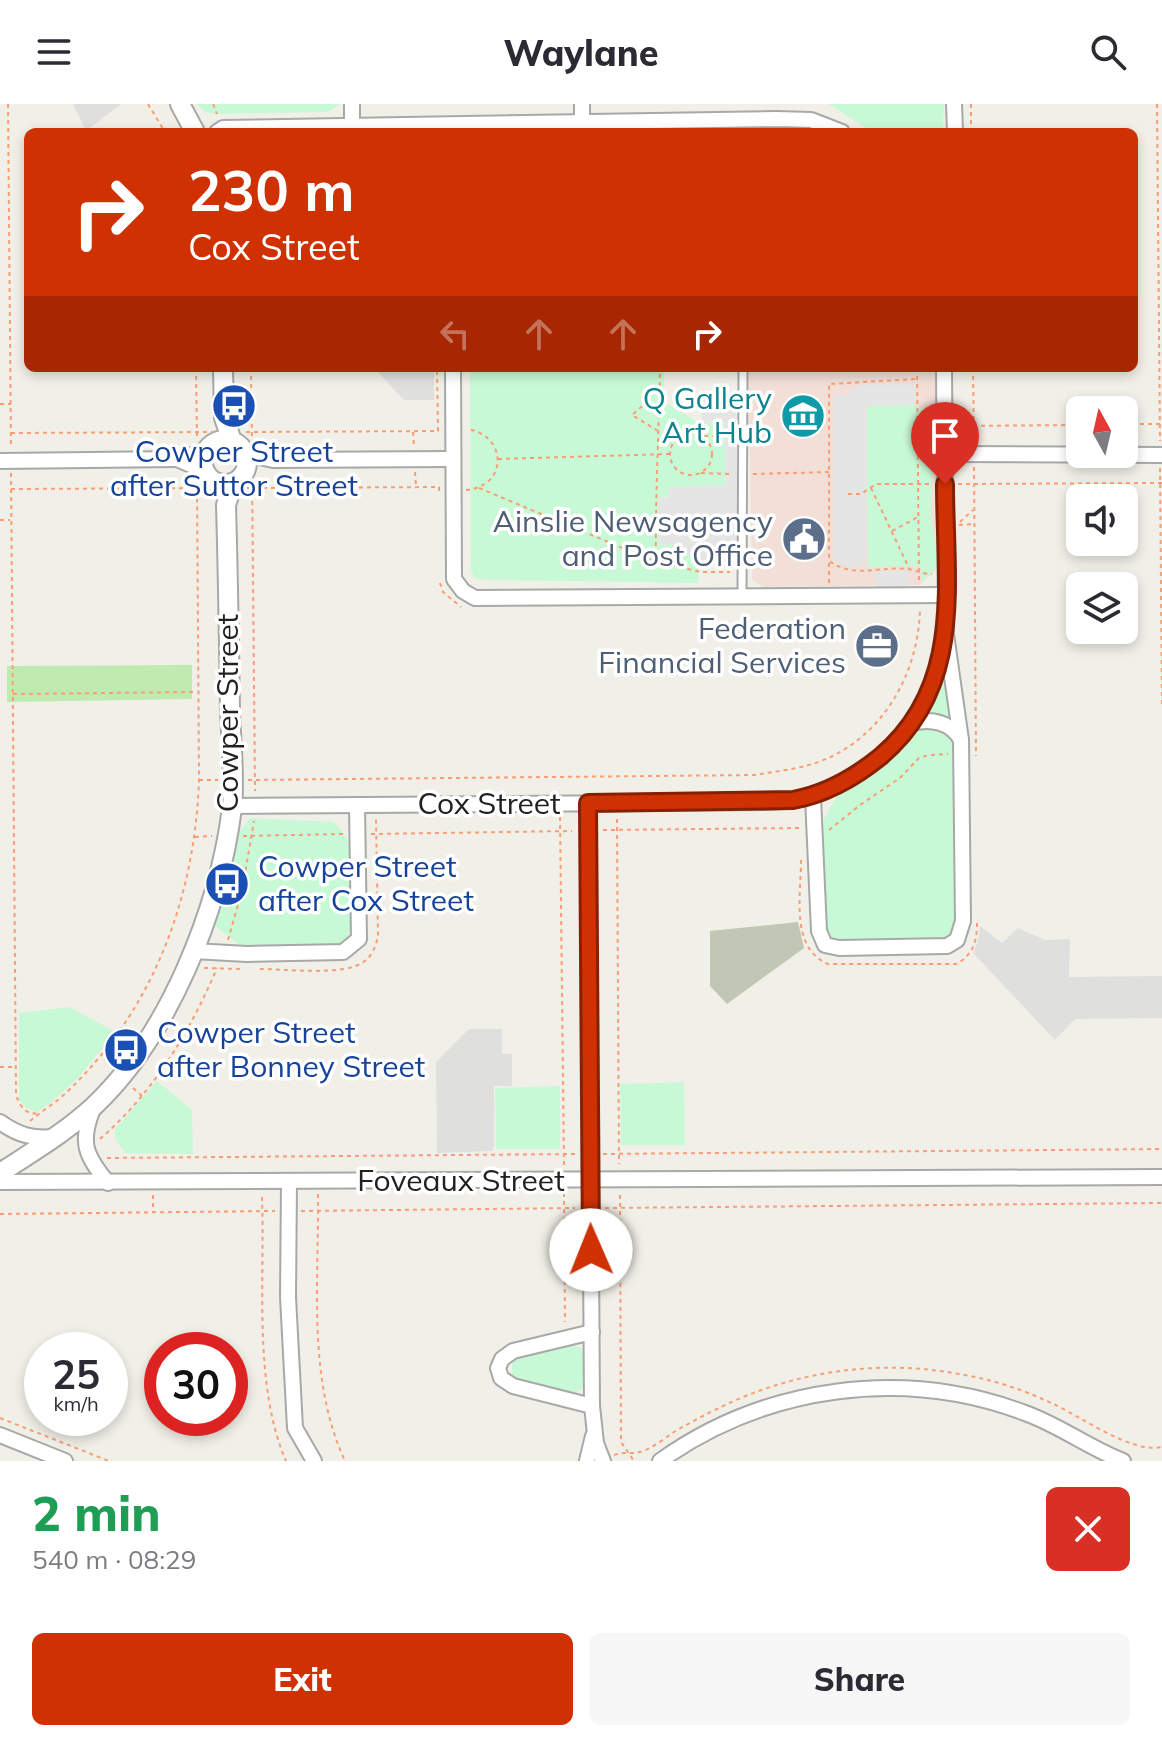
<!DOCTYPE html>
<html lang="en">
<head>
<meta charset="utf-8">
<style>
  :root { --surface:#fff; --page:#f7f7f7; --text:#2b2b33; --muted:#7c7c81; --accent:#d03103 }
  body { margin:0; font-family:Mulish,sans-serif; background:var(--page); color:var(--text); height:100vh; display:flex; flex-direction:column; font-size:30px; white-space:nowrap }
  * { box-sizing:border-box; margin:0 }
  p { font-size:26px; color:var(--muted) }
  .icon { flex:none; width:44px; height:44px; fill:none; stroke:currentColor; stroke-width:2; stroke-linecap:round; stroke-linejoin:round }
  .map { position:relative; height:1357px; overflow:hidden }
  .side { display:flex; flex-direction:column; background:var(--surface); flex:1 }
  .side>* { flex:none }
  .hud { position:absolute; left:24px; top:24px; width:1114px; height:244px; border-radius:12px; box-shadow:0 4px 12px #0003; background:#d03103; color:#fff; overflow:hidden }
  .needle { width:52px; rotate:352deg }
  .buttons { position:absolute; left:1066px; top:292px; display:grid; gap:16px }
  .buttons a { display:grid; place-items:center; width:72px; height:72px; border-radius:12px; background:var(--surface); box-shadow:0 4px 12px #0003; font-size:40px }
  .speed { position:absolute; left:24px; top:1228px; display:flex; gap:16px; font-size:40px; font-weight:700; text-align:center }
  .speed>* { display:grid; place-content:center; width:104px; height:104px; border-radius:50%; background:var(--surface); box-shadow:0 4px 12px #0003; line-height:1 }
  .speed small { font-size:20px; font-weight:400 }
  .speed .limit { border:12px solid #d22; background:#fff; color:#111 }
  .pin { position:absolute; display:grid; place-items:center; width:68px; height:68px; color:#fff; margin:-82px -34px; border-radius:50% 50% 50% 0; rotate:-45deg; box-shadow:0 0 8px #0007 }
  .pin .icon { rotate:45deg }
  .me { position:absolute; width:88px; margin:-44px; rotate:359deg; stroke-linejoin:round; filter:drop-shadow(0 0 6px #0008) }
  .turn { display:flex; align-items:center; gap:28px; height:168px; padding:0 32px; font-size:36px }
  .turn .icon { width:104px; height:104px; stroke-width:2.5 }
  .turn b { display:block; font-size:56px; line-height:68px }
  .lanes { display:flex; align-items:center; height:76px; padding:0 32px; background:#0003; justify-content:center; gap:40px; direction:ltr }
  .lanes .off { opacity:.35 }
  .round { display:grid; place-items:center; flex:none; width:84px; height:84px; border-radius:12px; background:var(--page) }
  .overview { display:flex; align-items:center; justify-content:space-between; height:136px; padding:0 32px }
  h1 { font-size:48px; font-weight:800; line-height:60px; color:#1e9e55 }
  .action { display:flex; gap:16px; margin-top:auto; padding:16px 32px }
  .action a { flex:1; height:92px; border-radius:12px; background:var(--accent); color:#fff; font-size:32px; font-weight:800; line-height:92px; text-align:center }
  .action a+a { background:var(--page); color:var(--text) }
  header { display:flex; justify-content:space-between; align-items:center; height:104px; padding:0 32px; background:var(--surface); font-size:36px; font-weight:800 }
  .map>svg:first-child { display:block }
</style>
</head>
<body>
<header><svg class="icon" aria-label="menu" viewBox="0 0 24 24"><path d="M4 6h16M4 12h16M4 18h16"/></svg>Waylane<svg class="icon" aria-label="search" viewBox="0 0 24 24"><circle cx="10" cy="10" r="6"/><path d="M15 15l6 6"/></svg></header>
<div class="map">
<svg width="1162" height="1357" viewBox="0 0 1162 1357">
  <rect width="100%" height="100%" fill="#f1f0e8"/>
  <g fill="#dfdfde">
    <path d="M73 0H121L86 27Z"/>
    <path d="M374 264H434V296H404Z"/>
    <path d="M980 822 1002 839 1018 824 1045 836 1070 835 1069 873 1162 872V914L1075 915 1055 936 973 849 978 837Z"/>
    <path d="M469 925H502V950H512V982H494V1043L492 1047 437 1049 436 958Z"/>
  </g>
  <path fill="#f1dfd8" d="M748 264H936L939 454 935 467 919 481 763 483 752 476Z"/>
  <path fill="#c2c6b4" d="M798 818 804 844 727 900 710 882V827Z"/>
  <path fill="#bfeab0" d="M192 561V595L7 598V562Z"/>
  <g fill="#c8f9d7">
    <path d="M196 0H340L328 8 214 10 205 8Z"/>
    <path d="M829 0H944L943 28H872Z"/>
    <path d="M470 264H664V298L700 319 724 318 726 382 659 394V441L673 440V450L700 451 698 479 485 476 474 474 471 466Z"/>
    <path d="M915 301 928 308 937 331 932 355 931 415 938 453 935 466 922 477 921 462 868 463 866 302Z"/>
    <path d="M945 575 955 643 957 818 951 832 941 837H832L827 830 823 783 824 715 836 693 847 683 872 670 914 629Z"/>
    <path d="M250 714 334 718 350 738V830L342 843 244 845 214 821 227 777 231 739Z"/>
    <path d="M69 903 116 928 77 975 49 1000 37 1008 26 1004 19 996V909Z"/>
    <path d="M157 977 192 1006 193 1050 125 1049 115 1034V1025Z"/>
    <path d="M684 978 685 1041H621L620 980Z"/>
    <path d="M560 982V1045H496L495 984Z"/>
    <path d="M573 1240 581 1244 583 1248V1283L576 1289 519 1278 512 1271V1258L518 1252Z"/>
  </g>
  <g fill="#e5e5e5">
    <path d="M916 279 915 301 867 302 866 457 856 463H845L833 455V294L835 289 844 293 862 280Z"/>
    <path d="M702 294H736L739 463 698 460 700 451 672 450V440L659 441 658 394H668L669 383 726 381 724 318 702 319Z"/>
    <rect x="876" y="467" width="33" height="24"/>
  </g>
  <g fill="none" stroke-linecap="round" stroke-linejoin="round">
    <g stroke="#a8a8a8" stroke-width="11">
      <path id="service" d="M742 492 743 264"/>
    </g>
    <g stroke="#a8a8a8" stroke-width="18">
      <g id="minor">
        <path d="M582 0V18"/>
        <path d="M954 0 955 28"/>
        <path d="M352 22V0"/>
        <path d="M217 28 223 24 776 15 811 16 842 28"/>
        <path d="M453 264 454 475 463 487 475 494 946 491"/>
        <path d="M246 350 273 356 453 355"/>
        <path d="M944 350 1162 351"/>
        <path d="M177 355 205 367"/>
        <path d="M0 357 177 355 206 347"/>
        <path d="M912 619C931 614 951 618 961 636"/>
        <path d="M813 693 819 827 825 841 839 844 947 842 957 836 963 817 961 636 946 530 944 264"/>
        <path d="M588 699 592 1302 596 1339 603 1357"/>
        <path d="M232 702 767 698C781 697 796 697 810 693 820 691 830 685 839 680 896 653 930 602 944 541"/>
        <path d="M193 847 247 850 343 848 359 835 357 701"/>
        <path d="M93 1005C79 1039 86 1052 108 1079"/>
        <path d="M0 1018C18 1031 33 1035 54 1033"/>
        <path d="M0 1078 1162 1073"/>
        <path d="M289 1078 288 1193 295 1324 314 1357"/>
        <path d="M592 1228 513 1247 502 1255 498 1264 501 1274 513 1282 592 1302"/>
        <path d="M0 1331 65 1357"/>
        <path d="M587 1357 593 1332"/>
        <path d="M660 1357C765 1282 903 1263 1025 1309 1059 1321 1089 1344 1123 1357"/>
      </g>
    </g>
    <g stroke="#a8a8a8" stroke-width="22">
      <g id="tertiary">
        <path d="M180 0 195 28"/>
        <path d="M223 264 224 314 232 337"/>
        <circle cx="225" cy="358" r="22"/>
        <path d="M0 1069C32 1048 66 1028 94 1002 169 931 219 806 232 704 235 673 231 638 230 607 229 538 228 469 226 401L233 379"/>
      </g>
    </g>
    <g stroke="#f89e73" stroke-width="2" stroke-dasharray="4 4" stroke-linecap="butt">
      <path d="M8 0 11 343"/>
      <path d="M148 0 165 28"/>
      <path d="M213 0 217 10"/>
      <path d="M971 0V28"/>
      <path d="M1157 0 1160 337"/>
      <path d="M196 264 197 335"/>
      <path d="M251 264 252 339"/>
      <path d="M917 264 919 476"/>
      <path d="M973 264 974 336"/>
      <path d="M915 275 829 280V457C855 475 878 462 907 465 916 466 922 470 932 470"/>
      <path d="M0 300H11"/>
      <path d="M1124 320H1162"/>
      <path d="M957 322 1080 321"/>
      <path d="M918 323H931"/>
      <path d="M658 327 632 311 648 297 649 285H658"/>
      <path d="M246 328 438 327 437 264"/>
      <path d="M413 328 414 342"/>
      <path d="M11 329 212 328"/>
      <circle cx="691" cy="350" r="21"/>
      <path d="M704 332H733"/>
      <path d="M498 355 670 350"/>
      <path d="M974 363 976 652"/>
      <path d="M1160 364 1162 602"/>
      <path d="M252 365 255 687"/>
      <path d="M415 368 416 382"/>
      <path d="M11 369 16 989C18 1001 26 1012 39 1009"/>
      <path d="M701 369 730 370"/>
      <path d="M753 370 829 368"/>
      <path d="M958 380 1162 379"/>
      <path d="M247 384 439 383V389"/>
      <path d="M479 384 656 458 701 468H730"/>
      <path d="M871 384 909 464"/>
      <path d="M11 385 212 384"/>
      <path d="M466 386C508 383 508 331 467 325"/>
      <path d="M848 390H861L876 380H932"/>
      <path d="M0 416H10"/>
      <path d="M960 418 973 406"/>
      <path d="M959 421 973 420"/>
      <path d="M892 427 918 413"/>
      <path d="M656 458C655 393 659 329 660 264"/>
      <path d="M440 479 443 488 461 503"/>
      <path d="M829 479V457"/>
      <path d="M13 590 197 588"/>
      <path d="M199 676H218"/>
      <path d="M248 676 755 671C777 667 800 665 821 657 883 633 918 570 920 506"/>
      <path d="M560 713 564 1062"/>
      <path d="M617 715 619 1060"/>
      <path d="M603 726 800 724"/>
      <path d="M829 726 860 701 900 674 919 654 929 651 948 650"/>
      <path d="M371 730 572 727"/>
      <path d="M243 732 344 730"/>
      <path d="M195 733 212 732"/>
      <path d="M801 756C801 791 790 844 828 860H956C973 851 977 838 977 819"/>
      <path d="M228 836 242 787 254 717"/>
      <path d="M204 864 241 865"/>
      <path d="M260 865C285 865 341 872 362 859 372 853 376 842 378 832L376 714"/>
      <path d="M0 963H15"/>
      <path d="M133 984 142 992"/>
      <path d="M30 1017C43 1006 57 998 69 986 154 904 195 793 199 676L197 377"/>
      <path d="M100 1035C153 989 190 928 217 864"/>
      <path d="M603 1050 1162 1045"/>
      <path d="M107 1054 577 1050"/>
      <path d="M564 1089 565 1218"/>
      <path d="M318 1090C319 1179 307 1275 345 1357"/>
      <path d="M153 1091V1108"/>
      <path d="M620 1091 621 1338 634 1357"/>
      <path d="M262 1093C265 1175 253 1281 286 1357"/>
      <path d="M605 1104 1162 1099"/>
      <path d="M301 1107 575 1104"/>
      <path d="M0 1110 275 1107"/>
      <path d="M0 1314 109 1357"/>
      <path d="M614 1351C625 1347 634 1351 643 1347 654 1343 665 1334 674 1328 688 1320 702 1312 717 1305 788 1269 874 1255 953 1269 987 1274 1020 1284 1051 1299 1081 1312 1131 1350 1162 1343"/>
    </g>
    <use href="#service" stroke="#fff" stroke-width="7"/>
    <use href="#minor" stroke="#fff" stroke-width="14"/>
    <use href="#tertiary" stroke="#fff" stroke-width="18"/>
  </g>
  <g fill="none" stroke-linecap="round" stroke-linejoin="round">
    <g stroke="#872002" stroke-width="20">
      <path id="route" d="M591 1146 588 699 793 696C826 690 854 674 880 653 965 582 945 479 945 380"/>
    </g>
    <use href="#route" stroke="#d03103" stroke-width="14"/>
  </g>
  <defs>
    <g id="bus-disc" transform="scale(2.3)"><circle r="9.5" fill="#1a4fb4" stroke="#fff"/><path d="M-5-6H5V4H4V6H2V4H-2V6H-4V4H-5ZM-3.5-4V0h7V-4ZM-3.5 1.2v1.5H-2V1.2ZM2 1.2v1.5H3.5V1.2Z" fill="#fff"/></g>
    <g id="museum-disc" transform="scale(2.3)"><circle r="9.5" fill="#0f9aa8" stroke="#fff"/><path d="M0-6L6-3V-2H-6V-3ZM-5-1h2V3h-2ZM-1-1h2V3h-2ZM3-1h2V3H3ZM-6 4H6V6H-6Z" fill="#fff"/></g>
    <g id="civic-disc" transform="scale(2.3)"><circle r="9.5" fill="#5c6f8a" stroke="#fff"/><path d="M-.6-6.5H3V-4.5H.6V-3L4-1V1h2V6H-6V1h2V-1L-.6-3ZM-1.2 2.5V6h2.4V2.5Z" fill="#fff"/></g>
    <g id="office-disc" transform="scale(2.3)"><circle r="9.5" fill="#5c6f8a" stroke="#fff"/><path d="M-6-3h4V-5.5h4V-3h4V5H-6ZM-1-4.5V-3h2v-1.5ZM-6 0V1H6V0Z" fill="#fff"/></g>
  </defs>
  <g fill-rule="evenodd">
    <use href="#bus-disc" x="234" y="302"/>
    <use href="#museum-disc" x="803" y="312"/>
    <use href="#civic-disc" x="804" y="435"/>
    <use href="#office-disc" x="877" y="542"/>
    <use href="#bus-disc" x="227" y="780"/>
    <use href="#bus-disc" x="126" y="946"/>
  </g>
  <g text-anchor="middle" stroke-width="7" stroke-linejoin="round" paint-order="stroke">
    <g font-size="30" fill="#0d838f" stroke="#fff" text-anchor="end">
      <text x="772" y="305">Q Gallery<tspan x="772" dy="34">Art Hub</tspan></text>
    </g>
    <g font-size="30" fill="#164399" stroke="#fff" text-anchor="start">
      <text x="234" y="358" text-anchor="middle">Cowper Street<tspan x="234" dy="34">after Suttor Street</tspan></text>
      <text x="258" y="773">Cowper Street<tspan x="258" dy="34">after Cox Street</tspan></text>
      <text x="157" y="939">Cowper Street<tspan x="157" dy="34">after Bonney Street</tspan></text>
    </g>
    <g font-size="30" fill="#4e5e75" stroke="#fff" text-anchor="end">
      <text x="773" y="428">Ainslie Newsagency<tspan x="773" dy="34">and Post Office</tspan></text>
      <text x="846" y="535">Federation<tspan x="846" dy="34">Financial Services</tspan></text>
    </g>
    <g font-size="30" fill="#212121" stroke="#fff">
      <text transform="translate(228 609) rotate(-90)" y="10">Cowper Street</text>
      <text x="489" y="710">Cox Street</text>
      <text x="461" y="1087">Foveaux Street</text>
    </g>
  </g>
</svg>
<div class="buttons">
<a><svg class="needle" viewBox="-14 -14 28 28"><path d="M0-13l5 13h-10z" fill="#e53935"/><path d="M0 13l5-13h-10z" fill="#7c7c81"/></svg></a>
<a><svg class="icon" aria-label="sound" viewBox="0 0 24 24"><path d="M4 9h4l5-4v14l-5-4H4zM17 9q2 3 0 6"/></svg></a>
<a><svg class="icon" aria-label="layers" viewBox="0 0 24 24"><path d="M12 4l9 5-9 5-9-5zM3 14l9 5 9-5"/></svg></a>
</div>
<div class="speed"><div>25<small>km/h</small></div><div class="limit">30</div></div>
<div class="pin" style="left:945px;top:380px;background:#d93025"><svg class="icon" aria-label="arrive" viewBox="0 0 24 24"><path d="M6 21V4h12l-3 4 3 4H6"/></svg></div>
<svg class="me" style="left:591px;top:1146px" viewBox="-20 -20 40 40"><circle r="19" fill="#fff"/><path d="M0-13L10 11 0 6-10 11z" fill="#d03103"/></svg>
<div class="hud">
<div class="turn"><svg class="icon" aria-label="right" viewBox="0 0 24 24"><path d="M7 20v-9h11M14 6l5 5-5 5"/></svg><div><b>230 m</b>Cox Street</div></div>
<div class="lanes"><svg class="icon off" aria-label="left" viewBox="0 0 24 24"><path d="M17 20v-9H6M10 6l-5 5 5 5"/></svg><svg class="icon off" aria-label="ahead" viewBox="0 0 24 24"><path d="M12 20V5M6 11l6-6 6 6"/></svg><svg class="icon off" aria-label="ahead" viewBox="0 0 24 24"><path d="M12 20V5M6 11l6-6 6 6"/></svg><svg class="icon" aria-label="right" viewBox="0 0 24 24"><path d="M7 20v-9h11M14 6l5 5-5 5"/></svg></div>
</div>
</div>
<section class="side">
<div class="overview"><div><h1>2 min</h1><p>540 m · 08:29</p></div><a class="round" style="background:#d93025;color:#fff"><svg class="icon" aria-label="close" viewBox="0 0 24 24"><path d="M6 6l12 12M18 6L6 18"/></svg></a></div>
<div class="action"><a>Exit</a><a>Share</a></div>
</section>
</body>
</html>
